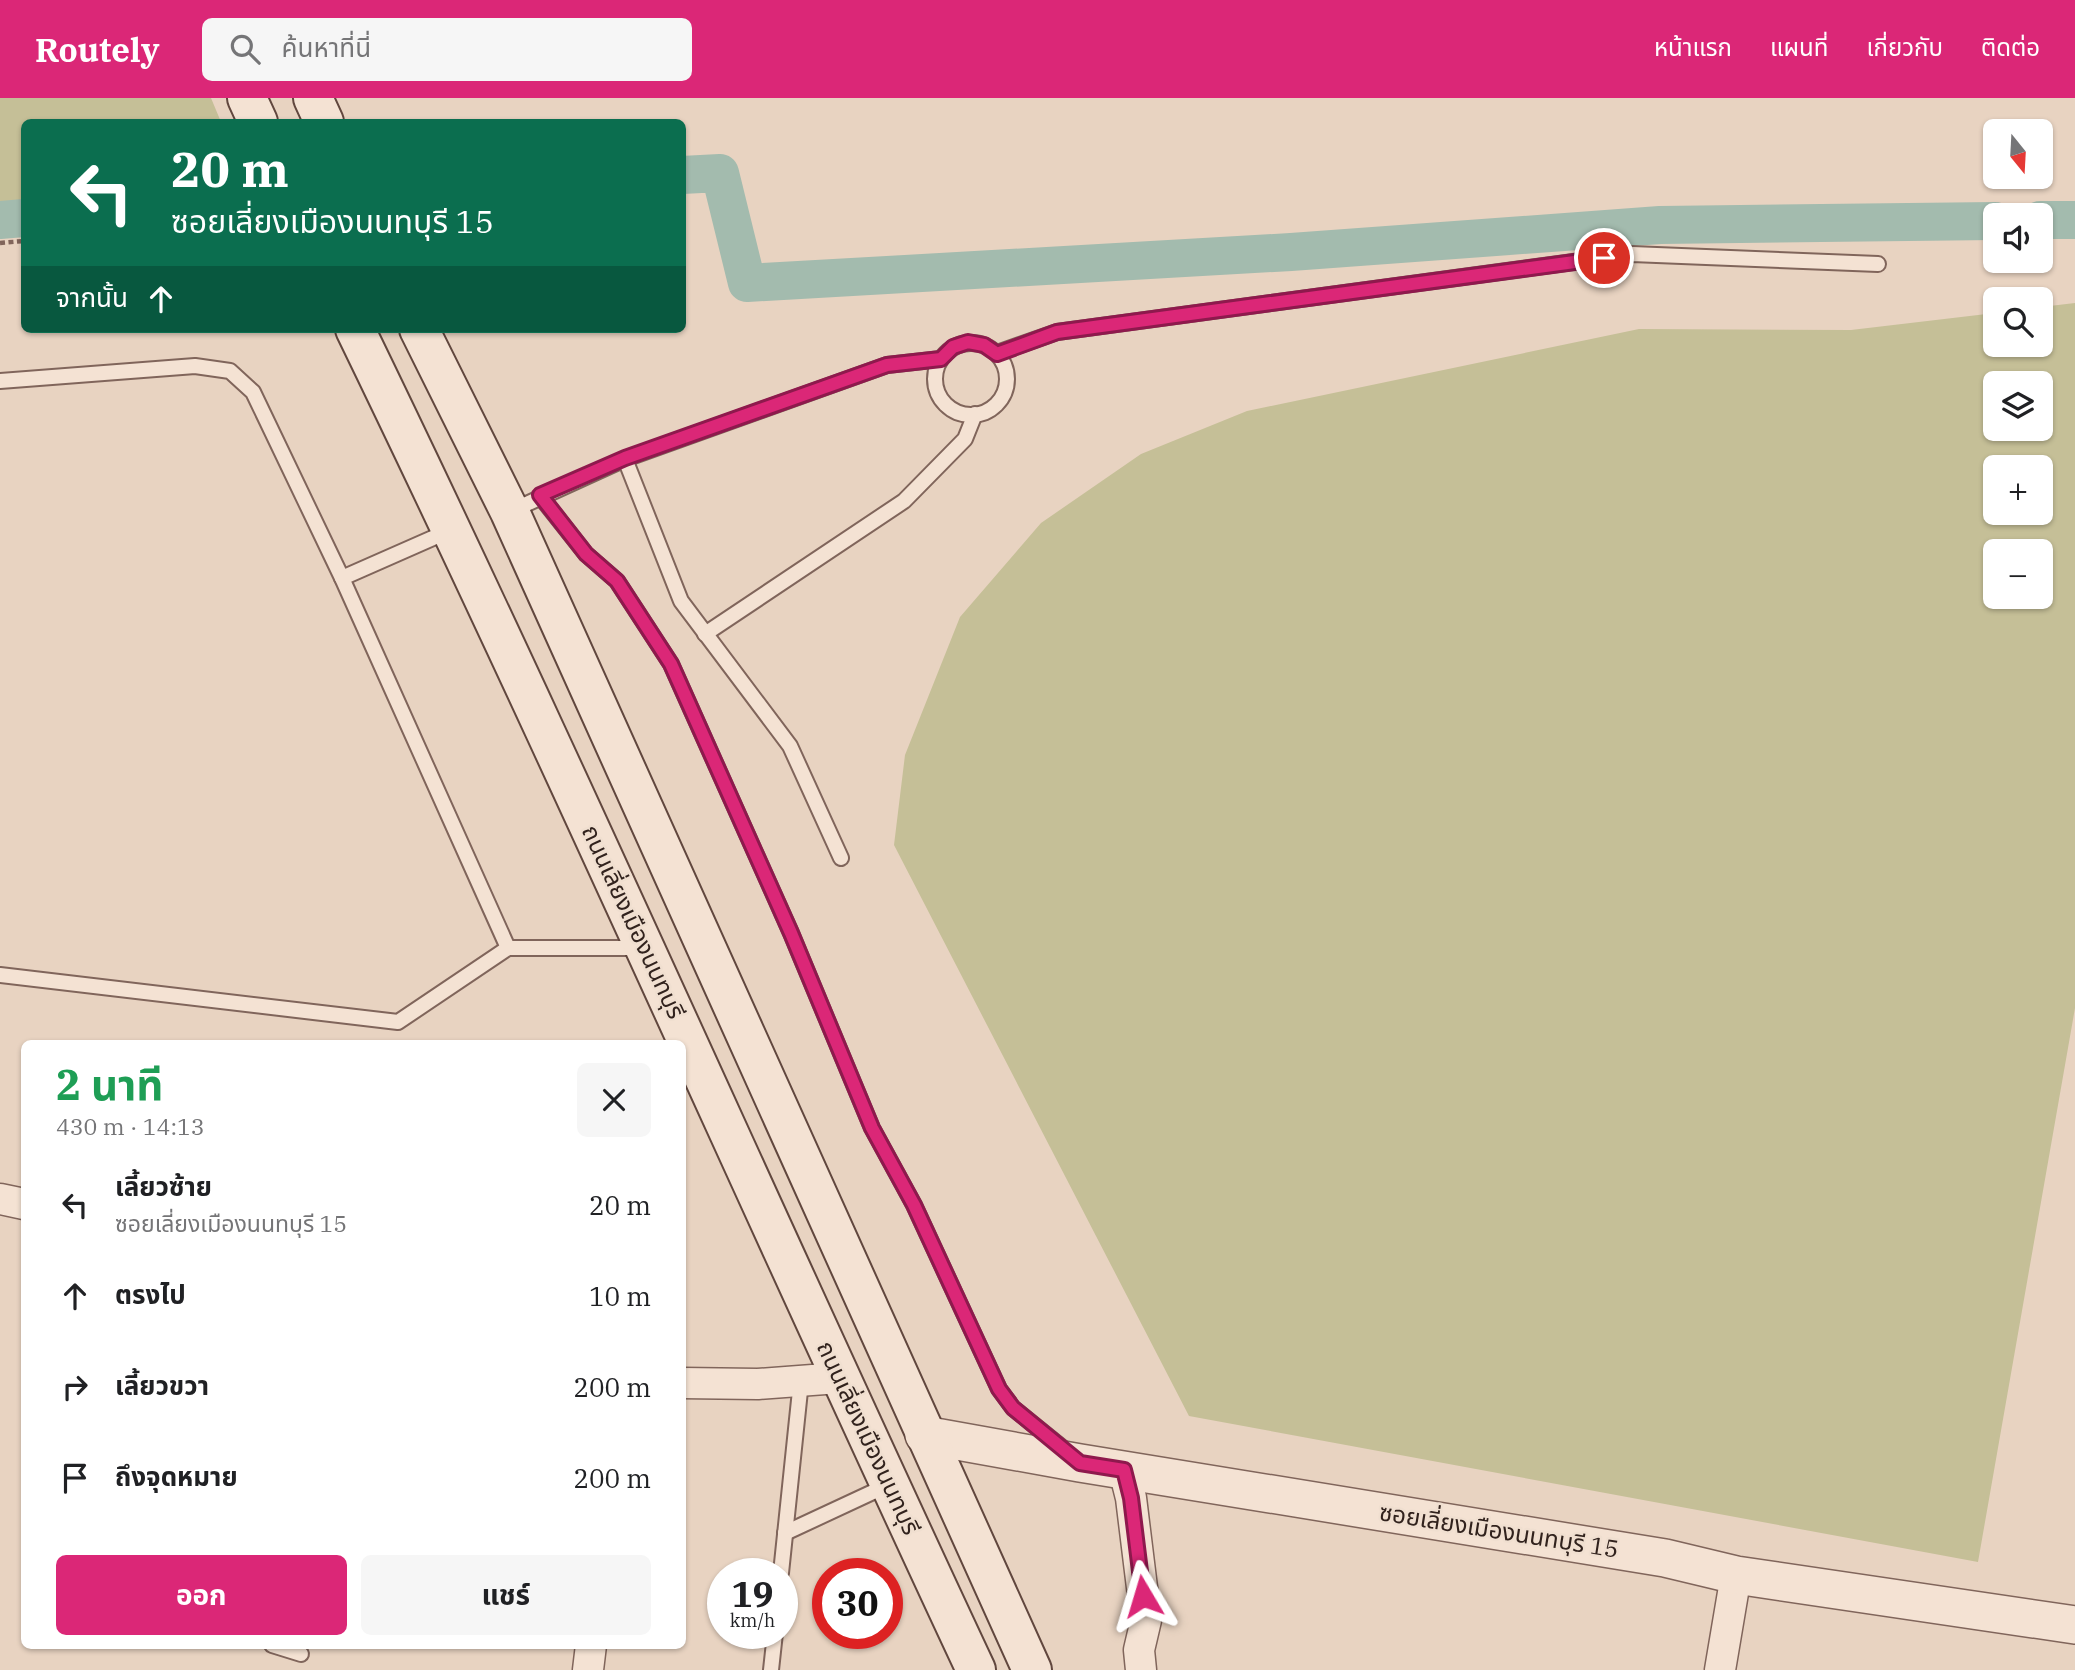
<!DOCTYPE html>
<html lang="th">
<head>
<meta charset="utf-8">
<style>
  :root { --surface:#fff; --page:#f6f6f6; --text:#202124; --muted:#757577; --accent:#db2777 }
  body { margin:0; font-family:"IBM Plex Serif","Noto Sans Thai",serif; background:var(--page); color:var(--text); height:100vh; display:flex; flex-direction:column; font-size:26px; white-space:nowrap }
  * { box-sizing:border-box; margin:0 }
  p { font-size:23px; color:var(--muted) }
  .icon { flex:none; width:38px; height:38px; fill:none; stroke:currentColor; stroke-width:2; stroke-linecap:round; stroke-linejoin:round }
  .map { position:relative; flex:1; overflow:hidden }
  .details { position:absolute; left:21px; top:942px; width:665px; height:609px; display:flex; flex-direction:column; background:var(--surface); border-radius:10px; box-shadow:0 2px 5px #0004 }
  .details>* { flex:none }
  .banner { position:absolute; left:21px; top:21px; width:665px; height:214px; border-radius:10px; box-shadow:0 2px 5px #0004; background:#0b6e4f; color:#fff; overflow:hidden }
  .needle { width:46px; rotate:162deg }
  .controls { position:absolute; left:1983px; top:21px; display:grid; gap:14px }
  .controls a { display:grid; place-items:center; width:70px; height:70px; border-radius:10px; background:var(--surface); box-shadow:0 2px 5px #0004; font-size:35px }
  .speed { position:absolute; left:707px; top:1460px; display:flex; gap:14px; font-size:35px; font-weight:700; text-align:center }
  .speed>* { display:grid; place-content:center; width:91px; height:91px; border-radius:50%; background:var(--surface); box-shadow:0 2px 5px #0004; line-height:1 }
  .speed small { font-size:18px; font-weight:400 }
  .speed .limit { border:10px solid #d22; background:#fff; color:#111 }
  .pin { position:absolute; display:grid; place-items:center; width:60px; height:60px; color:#fff; margin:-30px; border:4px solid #fff; border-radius:50%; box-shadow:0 2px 7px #0007 }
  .me { position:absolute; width:77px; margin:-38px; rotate:353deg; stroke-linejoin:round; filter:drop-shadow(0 0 5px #0008) }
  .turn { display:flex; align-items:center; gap:24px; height:147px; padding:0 35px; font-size:32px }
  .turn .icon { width:91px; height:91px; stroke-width:2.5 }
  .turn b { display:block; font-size:49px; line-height:60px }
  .then { display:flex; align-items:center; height:66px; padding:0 35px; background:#0003; gap:14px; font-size:26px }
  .round { display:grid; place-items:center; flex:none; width:74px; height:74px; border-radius:10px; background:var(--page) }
  .summary { display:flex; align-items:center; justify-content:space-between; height:119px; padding:0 35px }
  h1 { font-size:42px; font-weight:700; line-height:52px; color:#1e9e55 }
  .action { display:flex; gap:14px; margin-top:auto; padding:14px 35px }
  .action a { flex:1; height:80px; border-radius:10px; background:var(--accent); color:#fff; font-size:28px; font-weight:700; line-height:80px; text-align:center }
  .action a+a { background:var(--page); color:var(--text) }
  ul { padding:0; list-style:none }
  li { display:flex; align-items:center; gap:21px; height:91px; padding:0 35px }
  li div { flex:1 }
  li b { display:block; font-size:26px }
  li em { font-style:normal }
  header { display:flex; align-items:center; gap:42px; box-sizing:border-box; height:98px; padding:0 35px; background:var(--accent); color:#fff }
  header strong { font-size:33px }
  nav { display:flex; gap:38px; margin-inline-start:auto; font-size:24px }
  .search { width:490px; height:63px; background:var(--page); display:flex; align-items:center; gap:18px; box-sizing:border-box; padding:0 24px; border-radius:10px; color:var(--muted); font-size:26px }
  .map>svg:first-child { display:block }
</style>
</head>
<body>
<header>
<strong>Routely</strong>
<div class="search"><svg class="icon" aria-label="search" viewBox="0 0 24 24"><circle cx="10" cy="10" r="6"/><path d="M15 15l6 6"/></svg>ค้นหาที่นี่</div>
<nav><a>หน้าแรก</a><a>แผนที่</a><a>เกี่ยวกับ</a><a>ติดต่อ</a></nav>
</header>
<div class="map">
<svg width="2075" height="1572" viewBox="0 0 2075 1572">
  <rect width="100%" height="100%" fill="#e8d3c1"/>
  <g fill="#c5bf97" fill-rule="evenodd">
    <path d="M0 0H211L221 24H24V102L0 105Z"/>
    <path d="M2075 205V910L1978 1464 1189 1318 894 747 905 657 960 519 1041 425 1141 356 1247 313 1639 231 1851 232 1995 215V247H2040L2041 209ZM1995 285H2040V331H1995ZM1995 369H2040V415H1995ZM1995 453H2040V499H1995Z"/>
  </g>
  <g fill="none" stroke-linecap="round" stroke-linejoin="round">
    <g stroke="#a3bbae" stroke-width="38">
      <path d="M682 77 720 75 747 185 1291 154 1660 127 1995 123"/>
      <path d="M0 122 24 120"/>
      <path d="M2040 122H2075"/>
    </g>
    <g stroke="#80655b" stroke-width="18">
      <g id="service">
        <circle cx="971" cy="281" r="36"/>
        <path d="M997 255 1057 234 1632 156 1878 166"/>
        <path d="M0 283 195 268 230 273 253 294 342 480 508 850"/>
        <path d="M625 361 681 503 790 648 841 760"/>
        <path d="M540 398 586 456 617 483 671 566 791 835 872 1030 914 1107 999 1291 1013 1310 1065 1352"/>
        <path d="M511 413 625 361 887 267 941 261"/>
        <path d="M342 480 451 432"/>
        <path d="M705 536 904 403 965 341 975 316"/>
        <path d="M0 877 398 924 508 850H643"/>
        <path d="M785 1435 888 1387"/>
        <path d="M781 1475 801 1283"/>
        <path d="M272 1547 301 1556"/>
        <path d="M771 1572 775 1535"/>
      </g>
    </g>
    <g stroke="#80655b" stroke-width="33">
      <g id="minor">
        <path d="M0 1101 24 1106"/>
        <path d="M682 1285 758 1286 839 1280"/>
        <path d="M1124 1372 1131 1400 1146 1522 1139 1552 1141 1572"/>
        <path d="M588 1572 591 1547"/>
        <path d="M1720 1572 1736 1477"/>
      </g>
    </g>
    <g stroke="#80655b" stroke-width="40">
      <path id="tertiary" d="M924 1337 1080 1365 1665 1460 1736 1477 2075 1527"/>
    </g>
    <g stroke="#61473e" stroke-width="42">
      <g id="secondary">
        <path d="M247 0 258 24"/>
        <path d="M313 0 324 24"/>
        <path d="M355 231C570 674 767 1126 976 1572"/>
        <path d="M419 231 510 414 1032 1572"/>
      </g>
    </g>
    <path stroke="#80655b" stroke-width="4.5" stroke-dasharray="5 3.5" stroke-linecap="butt" d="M0 145 24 143"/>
    <use href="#service" stroke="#f4e2d3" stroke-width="14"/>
    <use href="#minor" stroke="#f4e2d3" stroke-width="30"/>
    <use href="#tertiary" stroke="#f4e2d3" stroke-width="37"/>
    <use href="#secondary" stroke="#f4e2d3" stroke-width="38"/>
  </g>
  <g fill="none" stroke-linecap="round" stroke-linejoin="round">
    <g stroke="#8e194d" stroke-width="18">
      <path id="route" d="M1143 1498 1131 1400 1124 1372 1080 1365 1013 1310 999 1291 914 1107 872 1030 791 835 671 566 617 483 586 456 540 397 625 360 887 267 941 261 953 249 968 244 984 247 997 256 1057 234 1604 160"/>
    </g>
    <use href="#route" stroke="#db2777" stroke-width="12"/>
  </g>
  <g text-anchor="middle" stroke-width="5" stroke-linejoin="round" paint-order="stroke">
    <g font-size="24" fill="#31221d" stroke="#f0dfd0">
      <text transform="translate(633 824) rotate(65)" y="8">ถนนเลี่ยงเมืองนนทบุรี</text>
      <text transform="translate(868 1340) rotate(65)" y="8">ถนนเลี่ยงเมืองนนทบุรี</text>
      <text transform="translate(1499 1433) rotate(9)" y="8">ซอยเลี่ยงเมืองนนทบุรี 15</text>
    </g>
  </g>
</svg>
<div class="controls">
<a><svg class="needle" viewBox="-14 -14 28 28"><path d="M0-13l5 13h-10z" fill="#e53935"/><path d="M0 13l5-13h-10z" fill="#757577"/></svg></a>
<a><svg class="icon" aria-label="sound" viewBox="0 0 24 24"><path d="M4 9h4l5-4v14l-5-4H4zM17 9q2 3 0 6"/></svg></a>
<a><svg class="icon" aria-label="search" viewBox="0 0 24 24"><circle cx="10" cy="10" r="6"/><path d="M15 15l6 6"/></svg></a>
<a><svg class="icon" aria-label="layers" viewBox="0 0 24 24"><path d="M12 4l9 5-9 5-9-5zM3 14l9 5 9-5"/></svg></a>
<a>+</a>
<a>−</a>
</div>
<div class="speed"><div>19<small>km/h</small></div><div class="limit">30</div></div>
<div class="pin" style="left:1604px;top:160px;background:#d93025"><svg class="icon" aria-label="arrive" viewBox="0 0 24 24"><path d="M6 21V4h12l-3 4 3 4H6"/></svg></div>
<svg class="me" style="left:1143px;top:1498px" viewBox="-20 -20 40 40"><path d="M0-17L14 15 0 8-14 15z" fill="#db2777" stroke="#fff" stroke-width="4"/></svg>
<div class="banner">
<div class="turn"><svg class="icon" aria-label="left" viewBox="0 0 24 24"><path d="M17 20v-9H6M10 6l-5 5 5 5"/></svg><div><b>20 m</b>ซอยเลี่ยงเมืองนนทบุรี 15</div></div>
<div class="then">จากนั้น<svg class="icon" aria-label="ahead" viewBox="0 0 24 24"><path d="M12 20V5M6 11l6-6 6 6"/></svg></div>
</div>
<section class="details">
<div class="summary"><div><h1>2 นาที</h1><p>430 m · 14:13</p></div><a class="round"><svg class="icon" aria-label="close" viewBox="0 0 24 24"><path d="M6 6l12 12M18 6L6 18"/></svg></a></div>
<ul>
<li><svg class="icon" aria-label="left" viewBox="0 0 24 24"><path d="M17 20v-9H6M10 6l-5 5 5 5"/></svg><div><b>เลี้ยวซ้าย</b><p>ซอยเลี่ยงเมืองนนทบุรี 15</p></div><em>20 m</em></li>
<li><svg class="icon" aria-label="ahead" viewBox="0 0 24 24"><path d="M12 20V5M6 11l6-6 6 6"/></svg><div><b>ตรงไป</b></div><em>10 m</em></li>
<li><svg class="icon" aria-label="right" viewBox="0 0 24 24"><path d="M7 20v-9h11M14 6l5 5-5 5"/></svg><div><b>เลี้ยวขวา</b></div><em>200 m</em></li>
<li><svg class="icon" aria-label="arrive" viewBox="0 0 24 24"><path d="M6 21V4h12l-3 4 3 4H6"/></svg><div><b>ถึงจุดหมาย</b></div><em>200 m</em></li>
</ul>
<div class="action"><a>ออก</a><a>แชร์</a></div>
</section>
</div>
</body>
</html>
